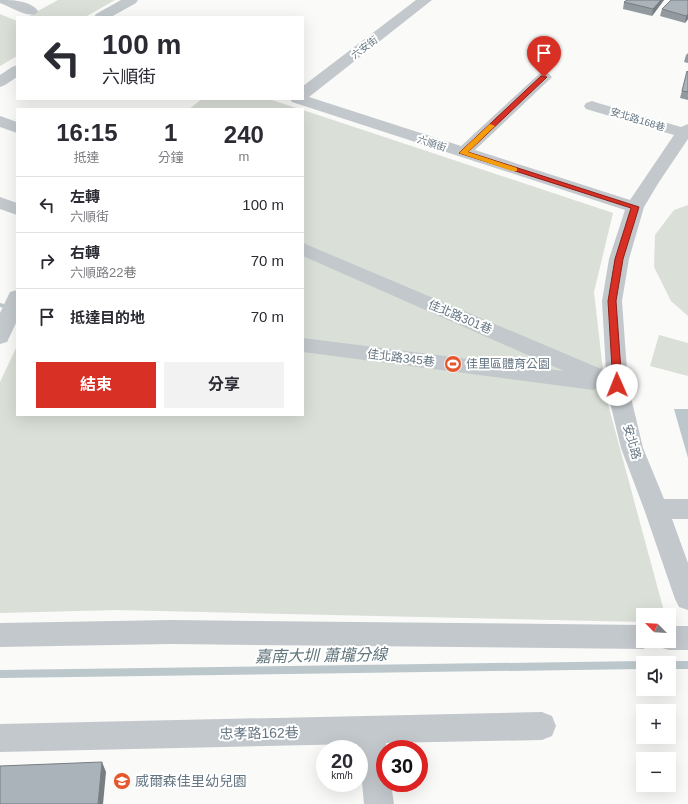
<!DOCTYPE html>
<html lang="zh-TW">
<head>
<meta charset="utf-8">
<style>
  :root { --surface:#fff; --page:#f2f2f3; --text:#2b2b33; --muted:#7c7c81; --line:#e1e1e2; --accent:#d93025 }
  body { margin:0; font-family:Helvetica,"Noto Sans TC",sans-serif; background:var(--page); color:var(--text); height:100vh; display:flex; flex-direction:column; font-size:15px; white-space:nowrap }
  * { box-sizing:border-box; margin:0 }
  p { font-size:13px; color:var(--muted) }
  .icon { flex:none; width:22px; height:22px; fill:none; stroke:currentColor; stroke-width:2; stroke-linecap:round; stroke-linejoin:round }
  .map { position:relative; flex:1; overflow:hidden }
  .sheet { position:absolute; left:16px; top:108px; width:288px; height:308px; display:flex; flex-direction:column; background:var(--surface); border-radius:0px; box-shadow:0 4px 16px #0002 }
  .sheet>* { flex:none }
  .top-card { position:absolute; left:16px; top:16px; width:288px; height:84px; border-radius:0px; box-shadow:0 4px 16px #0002; background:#fff; color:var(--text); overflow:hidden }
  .needle { width:26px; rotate:294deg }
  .fabs { position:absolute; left:636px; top:608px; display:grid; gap:8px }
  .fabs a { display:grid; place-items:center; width:40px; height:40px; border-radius:0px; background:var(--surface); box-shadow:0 4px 16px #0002; font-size:20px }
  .speed { position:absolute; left:316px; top:740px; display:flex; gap:8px; font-size:20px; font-weight:700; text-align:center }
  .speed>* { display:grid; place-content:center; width:52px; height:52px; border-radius:50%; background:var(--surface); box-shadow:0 4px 16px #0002; line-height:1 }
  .speed small { font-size:10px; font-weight:400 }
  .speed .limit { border:6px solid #d22; background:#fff; color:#111 }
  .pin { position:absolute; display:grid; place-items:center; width:34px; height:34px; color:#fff; margin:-41px -17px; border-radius:50% 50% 50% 0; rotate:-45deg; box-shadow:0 0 4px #0007 }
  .pin .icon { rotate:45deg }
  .me { position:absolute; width:44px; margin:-22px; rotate:359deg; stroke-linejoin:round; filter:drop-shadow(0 0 3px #0008) }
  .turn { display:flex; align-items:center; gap:14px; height:84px; padding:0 20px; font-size:18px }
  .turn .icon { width:52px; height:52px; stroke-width:2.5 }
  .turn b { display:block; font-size:28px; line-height:34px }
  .eta { display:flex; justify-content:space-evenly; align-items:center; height:68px; text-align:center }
  .eta b { font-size:24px; font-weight:700; line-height:28px }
  .action { display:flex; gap:8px; margin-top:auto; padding:8px 20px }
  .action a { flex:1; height:46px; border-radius:0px; background:var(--accent); color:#fff; font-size:16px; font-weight:700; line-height:46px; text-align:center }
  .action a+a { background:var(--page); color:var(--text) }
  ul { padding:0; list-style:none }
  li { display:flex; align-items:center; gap:12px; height:56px; padding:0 20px; border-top:1px solid var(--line) }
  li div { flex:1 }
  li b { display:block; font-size:15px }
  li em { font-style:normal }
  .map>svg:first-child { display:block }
</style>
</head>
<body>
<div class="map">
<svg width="688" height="804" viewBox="0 0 688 804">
  <rect width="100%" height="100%" fill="#fafaf8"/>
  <g fill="#dadfd7">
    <path d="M58 0H115L85 17H27Z"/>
    <path d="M0 14 17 21V56L0 66Z"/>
    <path d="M202 99H269L299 109H189Z"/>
    <path d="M303 110 613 213 594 292 606 397 665 615H643V622L117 610 0 613V382L17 346V415H303Z"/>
    <path d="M688 205V316L671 301 654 267 655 235 674 210Z"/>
    <path d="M659 335 688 343V376L650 366Z"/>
  </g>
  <path fill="#bbc7cb" d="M674 409H688V458Z"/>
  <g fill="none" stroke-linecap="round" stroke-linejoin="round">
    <g fill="#bbc7cb" fill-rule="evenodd">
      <path d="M0 303 17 307V311L0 307Z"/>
      <path d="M643 661 646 663H643V669L0 678V670Z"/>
      <path d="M669 661H688V669H669V663H666Z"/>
    </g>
    <g fill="#c3c8cc" fill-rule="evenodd">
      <path d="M0 0C12 0 30 0 38 11L36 14C25 17 11 7 0 3Z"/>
      <path d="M121 0H138L136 3 111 17H94L96 14Z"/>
      <path d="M416 0H432L309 97 461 146 539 74 544 72 549 74 552 77 549 80 475 150 630 200 674 135 586 109 584 106 586 103 592 101 598 103 681 127 688 124V139L659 182 644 207 629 259 622 301 628 385 643 448 664 499H688V519H672L688 563V610L679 607 675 599 644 509 621 448 607 390 601 387 593 390 303 352V338L564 371 303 256V243L606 371 602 301 609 259 625 210 292 102 290 99H303V86Z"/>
      <path d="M17 65V77L5 85 0 87V75L12 67Z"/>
      <path d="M0 116 17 122V133L0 127Z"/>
      <path d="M0 197 17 203V215L0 209Z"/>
      <path d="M17 290V321L7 342 0 344V313L10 292Z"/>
      <path d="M171 620 643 625V641H655L653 645 643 649 171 644 0 647V623Z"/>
      <path d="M669 626H688V650H669L659 647 657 641H669Z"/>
      <path d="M542 712 552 716 556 726 552 736 542 740 386 743 385 783H391L394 804H364L359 749H358L357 744 0 752V724Z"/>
    </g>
  </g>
  <g fill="#929a9f">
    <path d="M627 0H664L652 16 623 9 624 2Z"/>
    <path d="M688 0V19L685 23 660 16 662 9Z"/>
    <path d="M688 53V63L684 62 686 55Z"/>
    <path d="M687 71 688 72V100L680 98Z"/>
  </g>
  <g fill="#777d82">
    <path d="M661 0H664L652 16 653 9Z"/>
    <path d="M688 14V19L685 23 686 16Z"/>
    <path d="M102 762 106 772 103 804H98Z"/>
  </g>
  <g fill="#aab3b9" stroke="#777d82">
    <path d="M627 0H661L653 9 624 2Z"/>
    <path d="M671 0H688V14L686 16 662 9Z"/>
    <path d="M687 71 688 72V92L682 91Z"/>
    <path d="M102 762 98 804H0V766Z"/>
  </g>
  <path fill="#d93025" stroke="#8d1f18" d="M541 76 547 77 468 152 639 207 623 259 616 301 622 385 617 388 613 385 608 301 615 259 631 208 459 153Z"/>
  <path fill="#f59e0b" d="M490 124 495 126 468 152 517 168V171H512L459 153Z"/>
  <defs>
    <g id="stadium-disc" transform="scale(0.9)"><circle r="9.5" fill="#e4572e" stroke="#fff"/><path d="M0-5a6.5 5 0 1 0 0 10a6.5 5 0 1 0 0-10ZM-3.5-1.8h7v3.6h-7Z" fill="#fff"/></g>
    <g id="school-disc" transform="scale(0.9)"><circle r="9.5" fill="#e4572e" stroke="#fff"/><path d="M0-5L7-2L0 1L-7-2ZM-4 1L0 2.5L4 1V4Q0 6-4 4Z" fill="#fff"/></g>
  </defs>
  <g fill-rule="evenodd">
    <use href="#stadium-disc" x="453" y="364"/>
    <use href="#school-disc" x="122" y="781"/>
  </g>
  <g text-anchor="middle" stroke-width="4" stroke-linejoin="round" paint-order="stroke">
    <g font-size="10" fill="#657683" stroke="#fff">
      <text transform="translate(364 47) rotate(-37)" y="4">六安街</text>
      <text transform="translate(638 119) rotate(17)" y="4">安北路168巷</text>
      <text transform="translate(432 143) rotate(18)" y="4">六順街</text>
    </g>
    <g font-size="12" fill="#657683" stroke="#fff">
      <text transform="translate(460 317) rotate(23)" y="4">佳北路301巷</text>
      <text transform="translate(401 358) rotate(7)" y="4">佳北路345巷</text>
      <text transform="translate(632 442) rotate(74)" y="4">安北路</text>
    </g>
    <g font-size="12" fill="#657683" stroke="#fff" text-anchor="start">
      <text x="466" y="368">佳里區體育公園</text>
    </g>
    <g font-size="14" fill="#657683" stroke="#fff">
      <text transform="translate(259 733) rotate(-1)" y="5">忠孝路162巷</text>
    </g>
    <g font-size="14" fill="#657683" stroke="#fff" text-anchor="start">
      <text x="135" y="786">威爾森佳里幼兒園</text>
    </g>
    <g font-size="16" font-style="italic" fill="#60757c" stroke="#fff">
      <text transform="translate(321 655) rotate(-1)" y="6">嘉南大圳 蕭壠分線</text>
    </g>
  </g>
</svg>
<div class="fabs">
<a><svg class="needle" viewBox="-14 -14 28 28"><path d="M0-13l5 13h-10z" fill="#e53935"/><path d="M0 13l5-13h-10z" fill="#7c7c81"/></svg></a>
<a><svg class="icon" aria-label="sound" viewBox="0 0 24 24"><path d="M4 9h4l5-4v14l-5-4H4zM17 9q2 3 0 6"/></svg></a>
<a>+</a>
<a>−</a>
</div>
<div class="speed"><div>20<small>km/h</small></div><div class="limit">30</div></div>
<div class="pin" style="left:544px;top:77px;background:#d93025"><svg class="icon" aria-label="arrive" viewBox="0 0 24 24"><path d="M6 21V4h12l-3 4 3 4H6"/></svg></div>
<svg class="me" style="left:617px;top:385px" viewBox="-20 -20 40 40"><circle r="19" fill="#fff"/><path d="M0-13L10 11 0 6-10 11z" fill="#d93025"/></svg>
<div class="top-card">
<div class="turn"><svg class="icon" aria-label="left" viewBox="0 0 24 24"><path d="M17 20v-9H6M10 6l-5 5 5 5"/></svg><div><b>100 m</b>六順街</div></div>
</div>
<section class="sheet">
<div class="eta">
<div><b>16:15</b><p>抵達</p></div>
<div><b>1</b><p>分鐘</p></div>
<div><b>240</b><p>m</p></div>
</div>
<ul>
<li><svg class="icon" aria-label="left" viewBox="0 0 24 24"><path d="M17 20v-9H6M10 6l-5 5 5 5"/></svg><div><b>左轉</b><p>六順街</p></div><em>100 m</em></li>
<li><svg class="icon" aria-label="right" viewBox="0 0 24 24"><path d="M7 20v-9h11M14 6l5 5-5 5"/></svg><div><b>右轉</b><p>六順路22巷</p></div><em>70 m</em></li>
<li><svg class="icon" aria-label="arrive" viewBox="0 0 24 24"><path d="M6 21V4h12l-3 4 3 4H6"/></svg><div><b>抵達目的地</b></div><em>70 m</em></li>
</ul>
<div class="action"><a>結束</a><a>分享</a></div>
</section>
</div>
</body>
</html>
